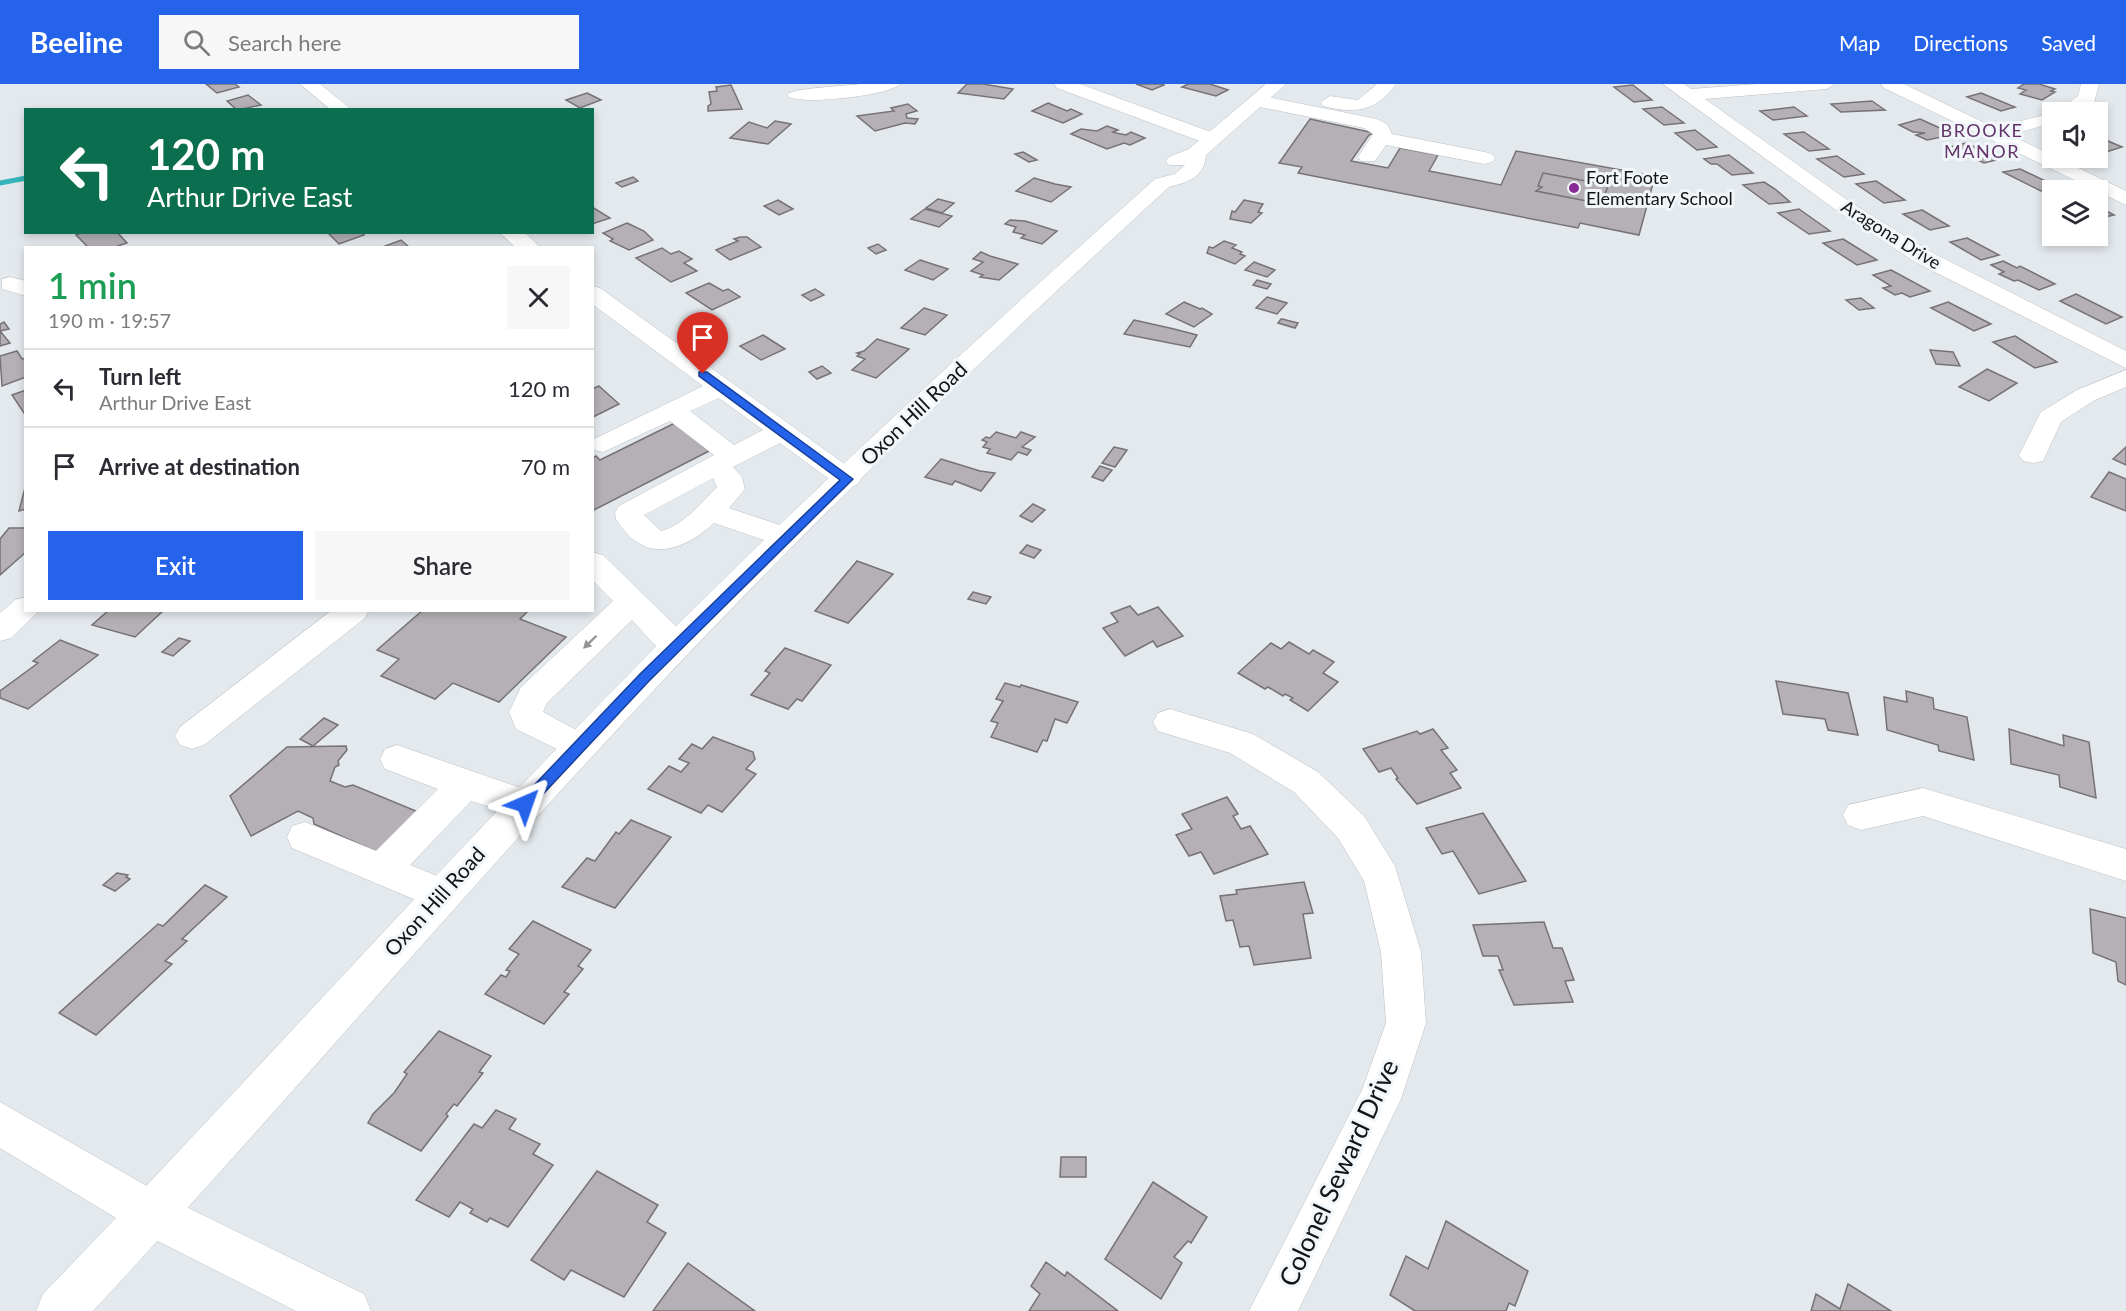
<!DOCTYPE html>
<html lang="en">
<head>
<meta charset="utf-8">
<style>
  :root { --surface:#fff; --page:#f7f7f7; --text:#2b2b33; --muted:#7c7c81; --line:#e1e1e2; --accent:#2563eb }
  body { margin:0; font-family:Lato,sans-serif; background:var(--page); color:var(--text); height:100vh; display:flex; flex-direction:column; font-size:22px; white-space:nowrap }
  * { box-sizing:border-box; margin:0 }
  p { font-size:20px; color:var(--muted) }
  .icon { flex:none; width:33px; height:33px; fill:none; stroke:currentColor; stroke-width:2; stroke-linecap:round; stroke-linejoin:round }
  .map { position:relative; flex:1; overflow:hidden }
  .side { position:absolute; left:24px; top:162px; width:570px; height:366px; display:flex; flex-direction:column; background:var(--surface); border-radius:0px; box-shadow:0 3px 9px #0003 }
  .side>* { flex:none }
  .guide { position:absolute; left:24px; top:24px; width:570px; height:126px; border-radius:0px; box-shadow:0 3px 9px #0003; background:#0b6e4f; color:#fff; overflow:hidden }
  .buttons { position:absolute; left:2042px; top:18px; display:grid; gap:12px }
  .buttons a { display:grid; place-items:center; width:66px; height:66px; border-radius:0px; background:var(--surface); box-shadow:0 3px 9px #0003; font-size:30px }
  .pin { position:absolute; display:grid; place-items:center; width:51px; height:51px; color:#fff; margin:-62px -26px; border-radius:50% 50% 50% 0; rotate:-45deg; box-shadow:0 0 6px #0007 }
  .pin .icon { rotate:45deg }
  .me { position:absolute; width:66px; margin:-33px; rotate:43deg; stroke-linejoin:round; filter:drop-shadow(0 0 4px #0008) }
  .turn { display:flex; align-items:center; gap:21px; height:126px; padding:0 24px; font-size:27px }
  .turn .icon { width:78px; height:78px; stroke-width:2.5 }
  .turn b { display:block; font-size:42px; line-height:51px }
  .round { display:grid; place-items:center; flex:none; width:63px; height:63px; border-radius:0px; background:var(--page) }
  .head { display:flex; align-items:center; justify-content:space-between; height:102px; padding:0 24px }
  h1 { font-size:36px; font-weight:600; line-height:45px; color:#1e9e55 }
  .cta { display:flex; gap:12px; margin-top:auto; padding:12px 24px }
  .cta a { flex:1; height:69px; border-radius:0px; background:var(--accent); color:#fff; font-size:24px; font-weight:600; line-height:69px; text-align:center }
  .cta a+a { background:var(--page); color:var(--text) }
  ul { padding:0; list-style:none }
  li { display:flex; align-items:center; gap:18px; height:78px; padding:0 24px; border-top:2px solid var(--line) }
  li div { flex:1 }
  li b { display:block; font-size:22px }
  li em { font-style:normal }
  header { display:flex; align-items:center; gap:36px; box-sizing:border-box; height:84px; padding:0 30px; background:var(--accent); color:#fff }
  header strong { font-size:28px }
  nav { display:flex; gap:33px; margin-inline-start:auto; font-size:21px }
  .search { width:420px; height:54px; background:var(--page); display:flex; align-items:center; gap:15px; box-sizing:border-box; padding:0 21px; border-radius:0px; color:var(--muted); font-size:22px }
  .map>svg:first-child { display:block }
</style>
</head>
<body>
<header>
<strong>Beeline</strong>
<div class="search"><svg class="icon" aria-label="search" viewBox="0 0 24 24"><circle cx="10" cy="10" r="6"/><path d="M15 15l6 6"/></svg>Search here</div>
<nav><a>Map</a><a>Directions</a><a>Saved</a></nav>
</header>
<div class="map">
<svg width="2126" height="1227" viewBox="0 0 2126 1227">
  <rect width="100%" height="100%" fill="#e4e9ed"/>
  <g fill="none" stroke-linecap="round" stroke-linejoin="round">
    <path stroke="#35b5ba" stroke-width="5" d="M0 99 26 94"/>
  </g>
  <g fill="#b4b0b5" stroke="#767276" stroke-width="1.5">
    <path d="M206 0H235L239 3 217 9Z"/>
    <path d="M967 0H983L1013 5 1004 15 958 9Z"/>
    <path d="M1136 0H1163L1164 1 1152 6Z"/>
    <path d="M1188 0H1210L1228 6 1216 12 1182 3Z"/>
    <path d="M2024 0H2039L2055 5 2051 7 2055 8 2042 16 2020 10 2026 6 2018 4Z"/>
    <path d="M731 1 742 25 708 27V22L711 20 709 8 717 7 716 3Z"/>
    <path d="M1633 1 1652 16 1634 18 1614 3Z"/>
    <path d="M587 9 601 16 580 24 566 16Z"/>
    <path d="M1981 9 2015 23 2001 27 1967 13Z"/>
    <path d="M248 11 261 21 237 26 227 17Z"/>
    <path d="M1872 17 1885 26 1841 28 1831 20Z"/>
    <path d="M1048 19 1067 27 1071 25 1082 30 1063 39 1032 27Z"/>
    <path d="M908 20 917 27 906 30 907 34 918 35 915 40 905 39 875 47 857 32 894 27 891 24Z"/>
    <path d="M1662 23 1684 39 1664 41 1643 25Z"/>
    <path d="M1794 23 1807 32 1773 36 1760 27Z"/>
    <path d="M1310 35 1374 49 1369 51 1351 77 1388 84 1400 64 1438 71 1429 87 1501 101 1516 67 1655 92 1639 151 1580 139 1578 144 1298 89 1302 83 1279 79Z"/>
    <path d="M1920 35 1942 45 1952 51 1927 56 1916 51 1925 49 1913 48 1899 41Z"/>
    <path d="M775 37 791 40 768 60 730 54 749 38 767 44Z"/>
    <path d="M1107 42 1118 46 1113 48 1116 49 1126 51 1131 48 1145 54 1130 61 1124 59 1107 65 1071 50 1081 45 1097 47Z"/>
    <path d="M1695 46 1717 63 1697 66 1675 49Z"/>
    <path d="M1804 48 1829 65 1809 67 1784 50Z"/>
    <path d="M2101 54 2122 63 2097 71V55Z"/>
    <path d="M1966 59 2000 75 1984 79 1950 63Z"/>
    <path d="M1023 68 1037 76 1029 78 1015 70Z"/>
    <path d="M1729 71 1753 89 1732 91 1717 80H1711L1704 75Z"/>
    <path d="M1837 72 1864 90 1844 93 1817 75Z"/>
    <path d="M2020 85 2056 102 2057 103 2041 107 2003 88Z"/>
    <path d="M1543 89 1608 101 1602 120 1536 107 1542 103 1538 102Z"/>
    <path d="M633 93 638 97 622 103 616 99Z"/>
    <path d="M1034 94 1055 100 1071 103 1051 118 1016 107Z"/>
    <path d="M1876 97 1905 116 1884 119 1856 100Z"/>
    <path d="M1764 98 1775 105 1790 118 1769 120 1743 101Z"/>
    <path d="M938 115 954 119 942 129 926 124Z"/>
    <path d="M778 116 793 125 779 131 764 122Z"/>
    <path d="M1244 116 1263 120 1258 128 1262 129 1251 139 1230 135 1232 127 1235 128Z"/>
    <path d="M2097 122 2114 131 2097 135Z"/>
    <path d="M592 123 610 134 592 140Z"/>
    <path d="M925 125 952 132 939 143 911 135Z"/>
    <path d="M1799 125 1830 147 1809 150 1778 129Z"/>
    <path d="M1922 126 1949 142 1930 146 1903 130Z"/>
    <path d="M1010 136 1025 137 1057 147 1042 160 1021 154 1025 151 1013 148 1016 143 1005 140Z"/>
    <path d="M627 139 644 147 653 156 629 166 610 157 613 155 603 149Z"/>
    <path d="M83 148H117L127 159 112 164H83L87 162 76 151Z"/>
    <path d="M327 148H361L364 151 339 160Z"/>
    <path d="M740 153H747L761 163 730 176 716 166 738 157 734 155Z"/>
    <path d="M1967 154 1999 171 1981 176 1950 158Z"/>
    <path d="M1843 155 1877 176 1857 181 1823 159Z"/>
    <path d="M401 156 410 164H380Z"/>
    <path d="M1224 157 1236 161 1232 164 1242 168 1240 170 1245 172 1235 180 1207 169 1209 163 1213 164Z"/>
    <path d="M878 160 886 166 876 170 868 164Z"/>
    <path d="M662 164 671 170 679 167 692 175 684 179 697 187 671 198 636 174Z"/>
    <path d="M981 168 990 172 1018 180 999 196 980 193 983 191 971 187 983 178 973 175Z"/>
    <path d="M920 176 948 185 933 196 905 186Z"/>
    <path d="M2003 177 2017 184 2020 182 2055 200 2039 206 2018 196 2014 197 1999 190 2004 188 1991 181Z"/>
    <path d="M1254 178 1275 186 1267 193 1245 186Z"/>
    <path d="M1891 186 1930 207 1910 213 1902 209 1895 211 1883 204 1891 202 1873 191Z"/>
    <path d="M1257 196 1271 200 1267 205 1253 201Z"/>
    <path d="M709 199 723 207 728 205 740 213 712 226 686 209Z"/>
    <path d="M815 205 824 211 811 217 802 211Z"/>
    <path d="M2076 210 2122 233 2106 240 2060 217Z"/>
    <path d="M1267 213 1287 219 1277 230 1256 224Z"/>
    <path d="M1861 214 1874 224 1859 226 1846 216Z"/>
    <path d="M1184 218 1200 225 1202 224 1212 230 1194 243 1166 230Z"/>
    <path d="M1948 218 1991 240 1974 247 1931 224Z"/>
    <path d="M924 224 947 231 925 251 901 244Z"/>
    <path d="M1281 235H1282L1298 239 1295 244 1278 239Z"/>
    <path d="M1134 236 1174 245 1197 251 1190 263 1124 250Z"/>
    <path d="M4 238 9 245 0 247 10 259 0 262V240Z"/>
    <path d="M763 251 785 265 761 276 740 262Z"/>
    <path d="M2015 252 2057 278 2035 284 1993 258Z"/>
    <path d="M877 255 909 265 876 294 852 286 865 275 857 272 860 270 857 269 864 267Z"/>
    <path d="M1930 266 1953 268 1960 282 1936 280Z"/>
    <path d="M17 267 22 275 26 274V293L2 302 0 272Z"/>
    <path d="M822 282 831 289 817 295 809 288Z"/>
    <path d="M1987 285 2017 299 1989 317 1959 303Z"/>
    <path d="M599 302 619 320 593 333 592 305Z"/>
    <path d="M26 306V332L12 311Z"/>
    <path d="M675 339 709 367 592 427V374L596 372 600 376Z"/>
    <path d="M996 348 1016 354 1021 348 1035 353 1022 363 1031 366 1027 371 1018 368 1011 376 987 369 990 365 983 363 987 358 982 356 986 353 990 354Z"/>
    <path d="M1114 363 1127 366 1115 383 1102 379Z"/>
    <path d="M2126 363V381L2113 375Z"/>
    <path d="M941 375 980 387 995 389 981 407 955 397 952 401 925 393Z"/>
    <path d="M1100 382 1112 386 1103 397 1092 393Z"/>
    <path d="M2109 388 2126 395V427L2091 413Z"/>
    <path d="M26 400V425L19 427Z"/>
    <path d="M1033 420 1045 426 1032 438 1020 432Z"/>
    <path d="M9 444H26V468L0 491V455Z"/>
    <path d="M1027 461 1041 466 1034 474 1020 469Z"/>
    <path d="M857 477 893 490 848 539 815 527Z"/>
    <path d="M973 508 991 513 986 520 968 515Z"/>
    <path d="M1130 522 1138 531 1158 523 1183 552 1157 563 1153 557 1125 572 1103 544 1118 538 1111 529Z"/>
    <path d="M109 526H164L135 553 92 541Z"/>
    <path d="M423 526H529L520 535 566 553 499 618 453 599 435 615 381 592 399 575 377 566Z"/>
    <path d="M179 554 190 557 173 572 162 568Z"/>
    <path d="M60 556 98 571 28 625 0 614V607L38 579 33 577Z"/>
    <path d="M1289 558 1309 570 1313 566 1334 578 1323 589 1338 598 1308 627 1290 616 1293 614 1285 610 1283 612 1268 603 1265 605 1238 589 1271 559 1281 565Z"/>
    <path d="M785 564 831 581 802 617 797 615 788 625 751 611 770 589 765 587Z"/>
    <path d="M1776 597 1848 609 1858 651 1828 646 1825 635 1783 630Z"/>
    <path d="M1005 599 1020 603 1021 601 1078 618 1067 639 1055 635 1047 657 1043 656 1037 668 991 653 998 639 991 637 1003 617 996 615Z"/>
    <path d="M1906 607 1933 614 1934 625 1967 633 1974 676 1939 667 1938 661 1887 646 1884 613 1907 618Z"/>
    <path d="M324 634 338 641 313 662 300 655Z"/>
    <path d="M1433 645 1448 664 1441 666 1457 686 1450 689 1461 704 1417 720 1396 695 1398 694 1391 684 1379 688 1363 665 1417 647 1420 650Z"/>
    <path d="M2009 645 2064 662 2063 651 2089 658 2096 714 2060 703 2059 691 2011 680Z"/>
    <path d="M713 653 753 668 755 675 746 685 756 690 722 728 708 721 701 729 648 705 669 682 681 688 689 679 679 675 692 660 702 665Z"/>
    <path d="M346 662 347 666 338 677 339 681 335 683 330 697 345 703 353 701 428 732 388 773 314 740 313 734 298 727 251 752 230 712 287 663Z"/>
    <path d="M1227 713 1238 730 1233 732 1241 745 1250 742 1268 770 1214 790 1201 768 1189 772 1176 751 1192 745 1182 730Z"/>
    <path d="M1483 729 1526 797 1479 810 1453 767 1442 770 1426 744Z"/>
    <path d="M631 736 671 753 615 824 562 803 587 774 595 777 616 748 619 750Z"/>
    <path d="M117 789 128 791 126 793 130 795 115 807 103 801Z"/>
    <path d="M1304 798 1313 829 1303 830 1311 874 1254 881 1249 862 1240 863 1233 836 1226 837 1220 812 1237 810 1236 806Z"/>
    <path d="M205 801 227 813 182 855 187 857 165 877 172 880 96 951 59 929 158 840 163 842Z"/>
    <path d="M2090 825 2126 834V901L2118 897 2116 878 2093 869Z"/>
    <path d="M533 837 591 866 578 882 583 885 564 908 569 910 544 940 485 910 501 891 506 893 510 887 506 886 519 870 509 865Z"/>
    <path d="M1544 838 1553 864H1562L1574 896 1565 897 1573 918 1514 921 1499 886H1503L1498 872H1483L1473 841Z"/>
    <path d="M439 947 491 972 479 988 483 989 457 1022 454 1020 446 1030 448 1032 421 1067 368 1039 373 1030 394 1009 407 990 404 988Z"/>
    <path d="M496 1026 516 1035 509 1045 540 1060 533 1070 553 1081 508 1143 490 1134 487 1138 470 1129 473 1125 460 1118 449 1133 416 1116 474 1040 482 1044Z"/>
    <path d="M1061 1073H1086V1093H1060Z"/>
    <path d="M597 1087 658 1121 647 1138 666 1149 624 1213 571 1186 564 1196 531 1176Z"/>
    <path d="M1153 1098 1207 1133 1191 1159 1188 1157 1174 1173 1182 1179 1161 1215 1105 1175Z"/>
    <path d="M1446 1137 1528 1187 1515 1222 1509 1219 1506 1227H1415L1390 1211 1406 1172 1428 1185Z"/>
    <path d="M1046 1178 1065 1192 1067 1188 1118 1227H1029L1040 1210 1031 1202Z"/>
    <path d="M688 1179 755 1227H653Z"/>
    <path d="M1848 1200 1891 1227H1811L1816 1210 1840 1225Z"/>
  </g>
  <g fill="none" stroke-linecap="round" stroke-linejoin="round">
    <g stroke="#bcc0c5" stroke-width="1">
      <g id="minor">
        <path d="M300 0H320L352 26H331Z"/>
        <path d="M860 0H900C892 11 795 23 787 11 792 4 847 2 860 0Z"/>
        <path d="M1054 0H1080L1219 51 1222 55 1212 61 1205 59 1057 4Z"/>
        <path d="M1377 0H1396C1376 28 1355 30 1323 22L1321 18 1330 12 1358 16Z"/>
        <path d="M1663 0H1684L1691 5 1757 0H1835L1826 5 1705 15 1850 118 1931 168 2126 267V284L1915 178 1836 126Z"/>
        <path d="M1881 0H1904L1995 44 2055 28 2078 12 2081 0H2099L2094 19 2077 28H2052V39L2010 51 2126 107V121L1884 4Z"/>
        <path d="M1257 11 1377 35 1387 40 1392 50 1485 68 1492 70 1495 74 1492 78 1485 80 1386 61 1375 77H1361L1358 73 1373 50 1364 44 1250 21 1248 17 1250 13Z"/>
        <path d="M499 148H524L541 164H516Z"/>
        <path d="M10 193 26 197V212L2 205V195Z"/>
        <path d="M592 202 600 204 857 389 861 395 857 401 847 404 837 401 780 359 733 383 742 393 745 405 729 424 795 446 800 453 795 460 785 463 714 439C680 470 643 479 616 435L615 429 619 422 714 371 670 337 603 368 594 366 592 356 703 302 592 220ZM719 314 763 346 734 361 690 327ZM713 394 717 403C701 419 684 441 661 447L644 431Z"/>
        <path d="M2126 286V303L2095 316 2061 338 2043 377 2033 379 2023 377 2019 371 2041 328 2077 306Z"/>
        <path d="M592 468 603 471 688 554 693 562 688 570C663 578 648 552 632 536L547 619 543 628 591 654 596 663 591 672 579 676 516 645 509 628 521 603 613 517 592 496Z"/>
        <path d="M26 513V526H40L11 554 0 557V529L15 516Z"/>
        <path d="M332 526H369L365 534 204 661 192 665 180 661 175 652 180 643Z"/>
        <path d="M1170 625 1253 650 1318 688 1364 732 1395 782 1421 868 1426 939 1401 1015 1298 1227H1249L1362 1006 1386 939 1381 868 1364 797 1338 754 1294 708 1230 669 1158 647 1153 638 1158 629Z"/>
        <path d="M397 661 538 710 543 720 538 730 525 734 471 717 410 781 455 799 461 811 455 823 442 827 292 764 287 753 292 742 305 738 376 767 438 705 385 685 380 675 385 665Z"/>
        <path d="M1923 704 2126 765V797L1923 732 1861 746 1848 741 1843 731 1848 721Z"/>
        <path d="M0 1018 168 1114 364 1210 371 1227H296L136 1146 0 1064Z"/>
      </g>
    </g>
    <g stroke="#bcc0c5" stroke-width="1">
      <path id="major" d="M1266 0H1286L1206 71C1204 93 1189 98 1169 103 992 265 818 431 654 606 463 809 283 1023 93 1227H36L43 1210C241 1005 431 792 630 589 799 417 976 255 1155 95L1175 90 1185 81H1169L1166 77 1169 73 1189 65Z"/>
    </g>
    <use href="#minor" fill="#fff" fill-rule="evenodd"/>
    <use href="#major" fill="#fff" fill-rule="evenodd"/>
  </g>
  <defs><path id="oneway-solid" d="M-6-.8H1V-3.2L6.5 0L1 3.2V.8H-6Z" transform="scale(1.5)"/></defs>
  <use fill="#949595" href="#oneway-solid" transform="translate(590 558) rotate(136)"/>
  <path fill="#2563eb" stroke="#184099" stroke-width="1.5" d="M699 288H707L853 395 649 597 530 724H520L518 720 520 716 640 590 840 396 699 292Z"/>
  <circle fill="#872a95" stroke="#f1f6fa" stroke-width="2" cx="1574" cy="104" r="6"/>
  <g text-anchor="middle" stroke-width="6" stroke-linejoin="round" paint-order="stroke">
    <g font-size="18" letter-spacing="1.5" fill="#623469" stroke="#f1f6fa">
      <text x="1982" y="53">BROOKE<tspan x="1982" dy="21">MANOR</tspan></text>
    </g>
    <g font-size="18" fill="#111314" stroke="#f1f6fa" text-anchor="start">
      <text x="1586" y="100">Fort Foote<tspan x="1586" dy="21">Elementary School</tspan></text>
    </g>
    <g font-size="18" fill="#111314" stroke="#f1f6fa">
      <text transform="translate(1891 151) rotate(32)" y="6">Aragona Drive</text>
    </g>
    <g font-size="21" fill="#111314" stroke="#f1f6fa">
      <text transform="translate(914 330) rotate(-44)" y="7">Oxon Hill Road</text>
      <text transform="translate(435 818) rotate(-48)" y="7">Oxon Hill Road</text>
    </g>
    <g font-size="26" fill="#111314" stroke="#f1f6fa">
      <text transform="translate(1339 1089) rotate(-65)" y="9">Colonel Seward Drive</text>
    </g>
  </g>
</svg>
<div class="buttons">
<a><svg class="icon" aria-label="sound" viewBox="0 0 24 24"><path d="M4 9h4l5-4v14l-5-4H4zM17 9q2 3 0 6"/></svg></a>
<a><svg class="icon" aria-label="layers" viewBox="0 0 24 24"><path d="M12 4l9 5-9 5-9-5zM3 14l9 5 9-5"/></svg></a>
</div>
<div class="pin" style="left:703px;top:290px;background:#d93025"><svg class="icon" aria-label="arrive" viewBox="0 0 24 24"><path d="M6 21V4h12l-3 4 3 4H6"/></svg></div>
<svg class="me" style="left:525px;top:720px" viewBox="-20 -20 40 40"><path d="M0-17L14 15 0 8-14 15z" fill="#2563eb" stroke="#fff" stroke-width="4"/></svg>
<div class="guide">
<div class="turn"><svg class="icon" aria-label="left" viewBox="0 0 24 24"><path d="M17 20v-9H6M10 6l-5 5 5 5"/></svg><div><b>120 m</b>Arthur Drive East</div></div>
</div>
<section class="side">
<div class="head"><div><h1>1 min</h1><p>190 m · 19:57</p></div><a class="round"><svg class="icon" aria-label="close" viewBox="0 0 24 24"><path d="M6 6l12 12M18 6L6 18"/></svg></a></div>
<ul>
<li><svg class="icon" aria-label="left" viewBox="0 0 24 24"><path d="M17 20v-9H6M10 6l-5 5 5 5"/></svg><div><b>Turn left</b><p>Arthur Drive East</p></div><em>120 m</em></li>
<li><svg class="icon" aria-label="arrive" viewBox="0 0 24 24"><path d="M6 21V4h12l-3 4 3 4H6"/></svg><div><b>Arrive at destination</b></div><em>70 m</em></li>
</ul>
<div class="cta"><a>Exit</a><a>Share</a></div>
</section>
</div>
</body>
</html>
